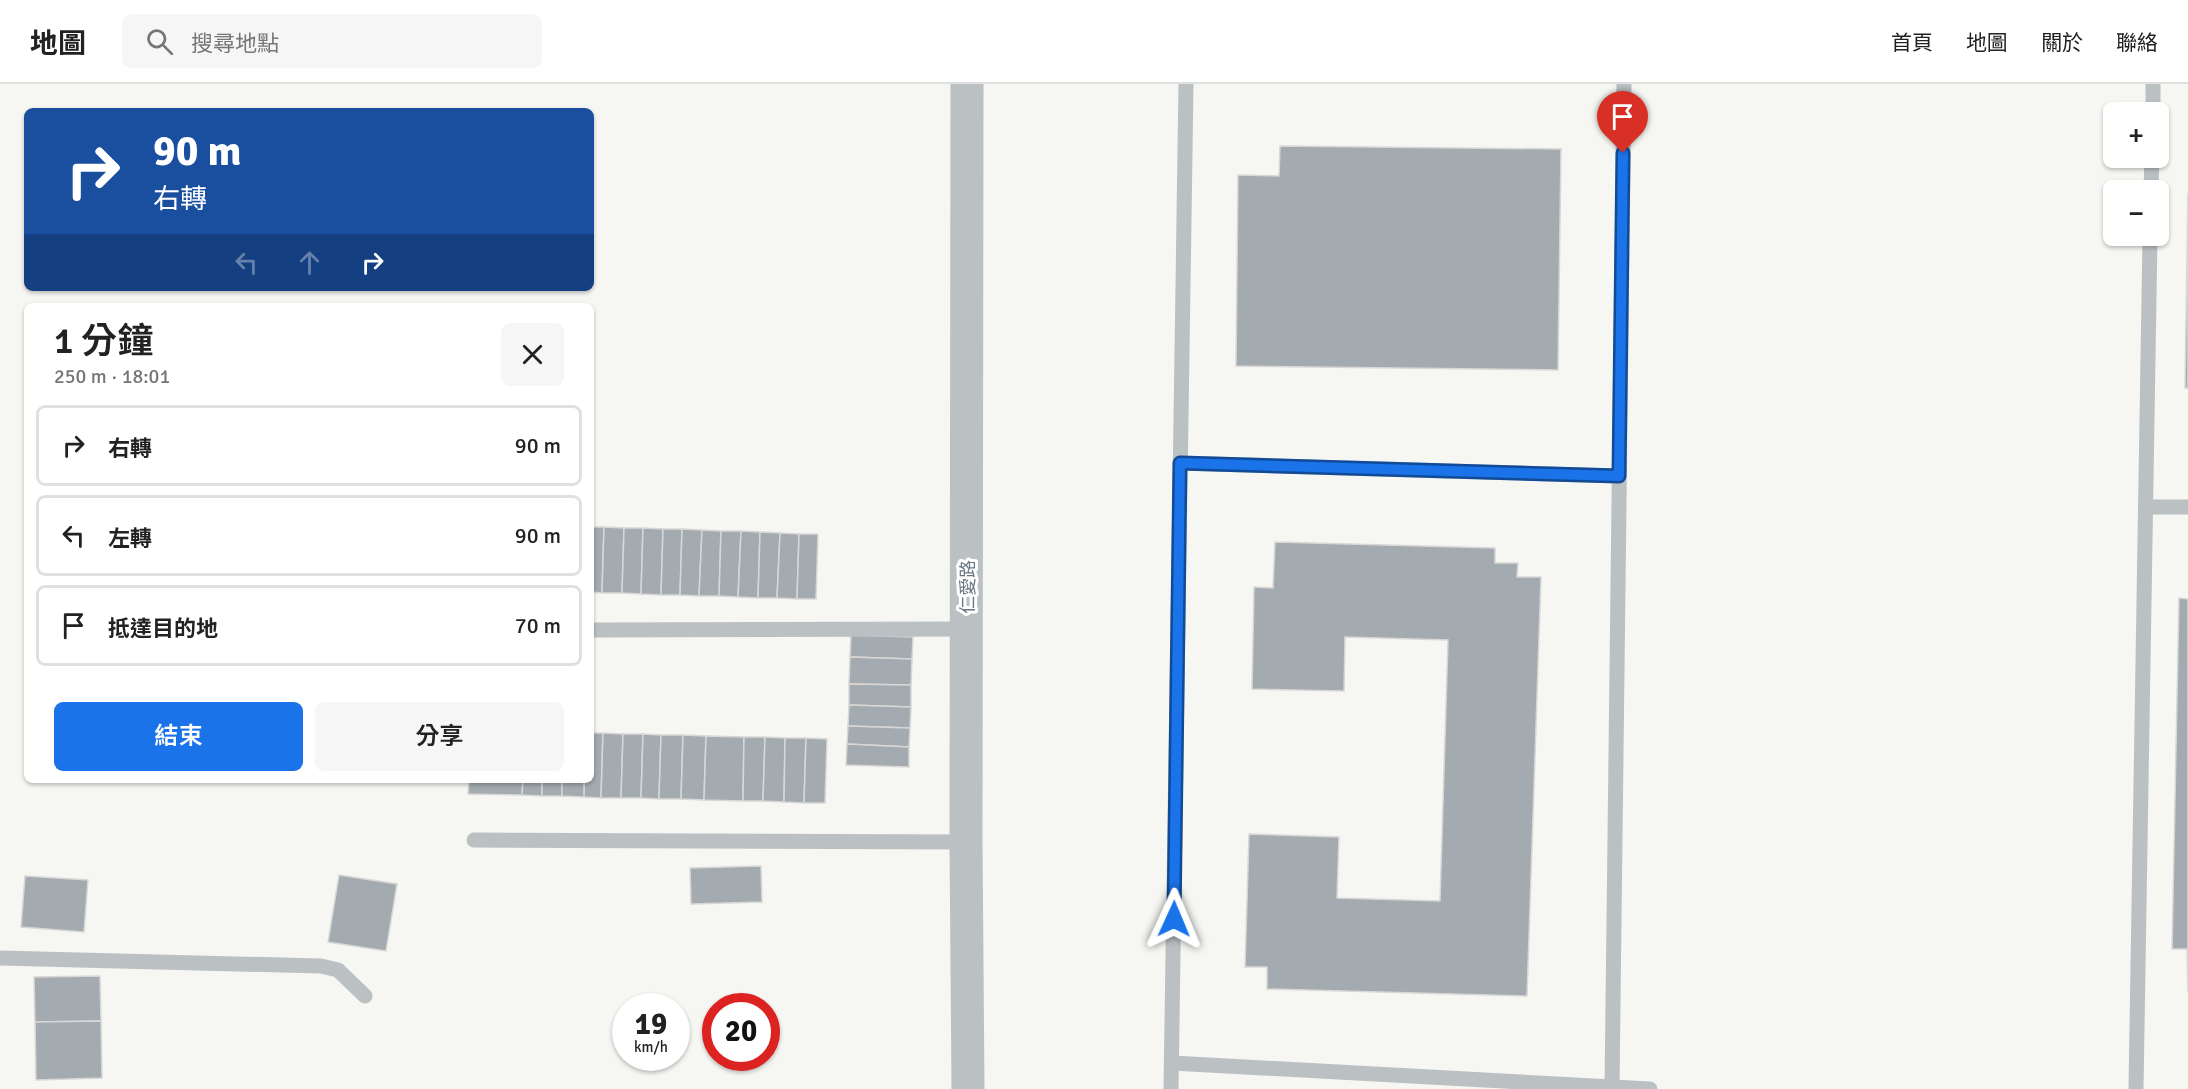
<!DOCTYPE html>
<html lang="zh-TW">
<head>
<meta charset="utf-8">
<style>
  :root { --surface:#fff; --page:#f6f6f6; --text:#222; --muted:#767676; --line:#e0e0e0; --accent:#1a73e8 }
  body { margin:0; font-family:Signika,"Noto Sans TC",sans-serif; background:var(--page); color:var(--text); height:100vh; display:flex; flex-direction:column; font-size:22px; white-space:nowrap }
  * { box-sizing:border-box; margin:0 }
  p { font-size:20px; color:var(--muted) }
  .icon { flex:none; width:33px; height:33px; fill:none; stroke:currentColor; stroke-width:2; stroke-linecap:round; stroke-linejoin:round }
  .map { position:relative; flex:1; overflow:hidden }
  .sheet { position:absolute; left:24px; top:219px; width:570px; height:480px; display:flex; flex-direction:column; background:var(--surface); border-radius:9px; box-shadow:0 2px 4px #0004 }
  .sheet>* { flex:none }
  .banner { position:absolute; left:24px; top:24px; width:570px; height:183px; border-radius:9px; box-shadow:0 2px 4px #0004; background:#1a4fa0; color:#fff; overflow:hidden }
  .controls { position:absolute; left:2103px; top:18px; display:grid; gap:12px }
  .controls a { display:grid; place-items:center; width:66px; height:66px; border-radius:9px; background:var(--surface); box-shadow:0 2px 4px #0004; font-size:30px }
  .speed { position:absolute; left:612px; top:909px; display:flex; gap:12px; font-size:30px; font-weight:700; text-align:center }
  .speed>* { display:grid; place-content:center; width:78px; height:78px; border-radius:50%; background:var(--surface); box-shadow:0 2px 4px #0004; line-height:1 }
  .speed small { font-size:15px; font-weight:400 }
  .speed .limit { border:9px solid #d22; background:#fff; color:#111 }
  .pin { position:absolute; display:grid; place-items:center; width:51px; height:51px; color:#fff; margin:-62px -26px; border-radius:50% 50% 50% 0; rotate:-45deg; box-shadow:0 0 6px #0007 }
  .pin .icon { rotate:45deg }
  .me { position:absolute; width:66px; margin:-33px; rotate:1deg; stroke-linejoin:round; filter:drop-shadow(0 0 4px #0008) }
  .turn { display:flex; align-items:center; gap:21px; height:126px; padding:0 30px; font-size:27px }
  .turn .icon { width:78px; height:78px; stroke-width:2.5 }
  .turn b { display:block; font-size:42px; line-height:51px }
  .lanes { display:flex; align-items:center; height:57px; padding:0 30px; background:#0003; justify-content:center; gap:30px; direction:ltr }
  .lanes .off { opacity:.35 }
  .round { display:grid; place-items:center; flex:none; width:63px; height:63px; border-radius:9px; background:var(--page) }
  .headline { display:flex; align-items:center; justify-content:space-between; height:102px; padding:0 30px }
  h1 { font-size:36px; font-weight:600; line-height:45px }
  .primary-button { display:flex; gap:12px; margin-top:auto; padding:12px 30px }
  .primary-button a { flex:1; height:69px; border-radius:9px; background:var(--accent); color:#fff; font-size:24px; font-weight:600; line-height:69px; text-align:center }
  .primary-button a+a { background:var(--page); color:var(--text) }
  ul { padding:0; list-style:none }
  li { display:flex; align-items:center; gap:18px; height:81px; margin:0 12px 9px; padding:0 18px; border:3px solid var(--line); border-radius:9px }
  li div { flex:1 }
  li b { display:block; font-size:22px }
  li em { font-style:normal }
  header { display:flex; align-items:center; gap:36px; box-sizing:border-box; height:84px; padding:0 30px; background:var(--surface); border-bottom:2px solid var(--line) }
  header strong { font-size:28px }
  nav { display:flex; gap:33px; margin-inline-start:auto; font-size:21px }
  .search { width:420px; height:54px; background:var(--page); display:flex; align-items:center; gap:15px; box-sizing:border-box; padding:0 21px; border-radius:9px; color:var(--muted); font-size:22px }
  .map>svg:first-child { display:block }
</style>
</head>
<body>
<header>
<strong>地圖</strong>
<div class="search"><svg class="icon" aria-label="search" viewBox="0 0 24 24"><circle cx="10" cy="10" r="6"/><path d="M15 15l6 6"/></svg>搜尋地點</div>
<nav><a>首頁</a><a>地圖</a><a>關於</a><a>聯絡</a></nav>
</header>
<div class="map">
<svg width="2188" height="1005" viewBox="0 0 2188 1005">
  <rect width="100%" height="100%" fill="#f6f6f3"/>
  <g fill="#a3abb0" stroke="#d8d7d6" stroke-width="1.5">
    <path d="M1280 62 1561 65 1558 286 1236 282 1238 91 1279 92Z"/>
    <path d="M2188 109V304H2185Z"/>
    <path d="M591 443H604L602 509 591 508Z"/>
    <path d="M604 443 624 444 622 509H602Z"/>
    <path d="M624 444H643L641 510 622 509Z"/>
    <path d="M643 444 663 445 661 511 641 510Z"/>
    <path d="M663 445H682L680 511H661Z"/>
    <path d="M682 445 702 446 699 512 680 511Z"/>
    <path d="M702 446 721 447 719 512H699Z"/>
    <path d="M721 447H741L738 513 719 512Z"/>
    <path d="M741 447 760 448 758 514 738 513Z"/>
    <path d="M760 448 780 449 777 514H758Z"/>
    <path d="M780 449 799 450 797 515 777 514Z"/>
    <path d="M799 450H818L816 515H797Z"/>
    <path d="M1275 458 1495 464V479H1518L1517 493H1541L1527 912 1267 905V883H1245L1249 750 1339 753 1337 814 1440 817 1448 556 1345 553 1344 607 1252 605 1254 503 1273 504Z"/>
    <path d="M2179 514 2188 515V908L2187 865H2172Z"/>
    <path d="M851 551 913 553 912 575 850 573Z"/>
    <path d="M850 573 912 575 911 601 849 600Z"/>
    <path d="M849 600 911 601V623L849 621Z"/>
    <path d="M849 621 911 623 910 644 848 642Z"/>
    <path d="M848 642 910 644 909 663 847 660Z"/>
    <path d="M591 649H603L601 714 584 713V696H591Z"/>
    <path d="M603 649 623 650 621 714H601Z"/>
    <path d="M623 650H643L641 714H621Z"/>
    <path d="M643 650 661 651 659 715 641 714Z"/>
    <path d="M661 651H683L681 715H659Z"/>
    <path d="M683 651 706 652 704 716 681 715Z"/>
    <path d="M706 652 744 653 743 717 704 716Z"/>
    <path d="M744 653H765L763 717H743Z"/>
    <path d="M765 653 785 654 784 718 763 717Z"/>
    <path d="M785 654H806L804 719 784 718Z"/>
    <path d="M806 654 827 655 825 719H804Z"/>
    <path d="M847 660 909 663V683L846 681Z"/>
    <path d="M469 696H523L522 711 468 710Z"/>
    <path d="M523 696H542V712L522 711Z"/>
    <rect x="542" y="696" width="20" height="16"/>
    <path d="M562 696H584V713L562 712Z"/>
    <path d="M761 782 762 818 691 820 690 784Z"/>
    <path d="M339 791 397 800 386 867 328 858Z"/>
    <path d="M25 792 88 796 84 848 21 843Z"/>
    <path d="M100 892 101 937 35 938 34 893Z"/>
    <path d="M101 937 102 994 36 996 35 938Z"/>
  </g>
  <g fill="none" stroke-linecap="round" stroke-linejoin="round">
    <g stroke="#bbc0c3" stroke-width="15">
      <path d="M2153 28V0"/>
      <path d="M2151 106 2152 74"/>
      <path d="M1180 379 1619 392"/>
      <path d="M2146 423H2188"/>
      <path d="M591 546 968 545"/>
      <path d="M474 756 966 758"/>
      <path d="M0 874 321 882 338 886 365 912"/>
      <path d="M1172 979 1650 1005"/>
      <path d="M1171 1005 1186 0"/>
      <path d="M1612 1005 1624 0"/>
      <path d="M2136 1005 2150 152"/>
    </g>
    <path stroke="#bbc0c3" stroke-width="33" d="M967 0 966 758 968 1005"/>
  </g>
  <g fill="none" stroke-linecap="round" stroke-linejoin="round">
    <g stroke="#114b97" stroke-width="15">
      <path id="route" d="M1174 835 1180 379 1619 392 1623 69"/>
    </g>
    <use href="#route" stroke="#1a73e8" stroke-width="10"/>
  </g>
  <g text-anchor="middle" stroke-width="6" stroke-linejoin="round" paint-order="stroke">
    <g font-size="18" fill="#687781" stroke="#fff">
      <text transform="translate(968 503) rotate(-90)" y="6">仁愛路</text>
    </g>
  </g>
</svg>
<div class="controls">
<a>+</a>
<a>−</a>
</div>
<div class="speed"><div>19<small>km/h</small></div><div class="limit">20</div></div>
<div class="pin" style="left:1623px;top:69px;background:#d93025"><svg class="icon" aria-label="arrive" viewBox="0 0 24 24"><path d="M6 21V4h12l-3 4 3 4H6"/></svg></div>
<svg class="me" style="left:1174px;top:835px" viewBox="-20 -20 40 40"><path d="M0-17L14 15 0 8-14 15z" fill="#1a73e8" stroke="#fff" stroke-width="4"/></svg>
<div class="banner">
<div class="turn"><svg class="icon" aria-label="right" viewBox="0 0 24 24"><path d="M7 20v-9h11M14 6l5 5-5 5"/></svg><div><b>90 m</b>右轉</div></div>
<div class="lanes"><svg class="icon off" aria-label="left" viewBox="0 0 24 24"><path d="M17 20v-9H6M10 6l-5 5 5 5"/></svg><svg class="icon off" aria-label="ahead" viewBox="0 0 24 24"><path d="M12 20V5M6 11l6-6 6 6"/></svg><svg class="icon" aria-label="right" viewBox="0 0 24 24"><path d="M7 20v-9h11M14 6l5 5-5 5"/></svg></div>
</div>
<section class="sheet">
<div class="headline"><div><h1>1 分鐘</h1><p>250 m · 18:01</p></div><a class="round"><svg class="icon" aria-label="close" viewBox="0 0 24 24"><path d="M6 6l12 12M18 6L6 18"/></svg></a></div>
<ul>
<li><svg class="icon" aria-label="right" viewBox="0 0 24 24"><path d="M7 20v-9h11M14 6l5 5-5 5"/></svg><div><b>右轉</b></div><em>90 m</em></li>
<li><svg class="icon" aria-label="left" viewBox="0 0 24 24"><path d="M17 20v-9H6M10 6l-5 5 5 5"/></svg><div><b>左轉</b></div><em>90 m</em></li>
<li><svg class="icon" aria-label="arrive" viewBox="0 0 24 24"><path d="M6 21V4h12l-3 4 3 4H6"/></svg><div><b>抵達目的地</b></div><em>70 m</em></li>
</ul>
<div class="primary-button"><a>結束</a><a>分享</a></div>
</section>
</div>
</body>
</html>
